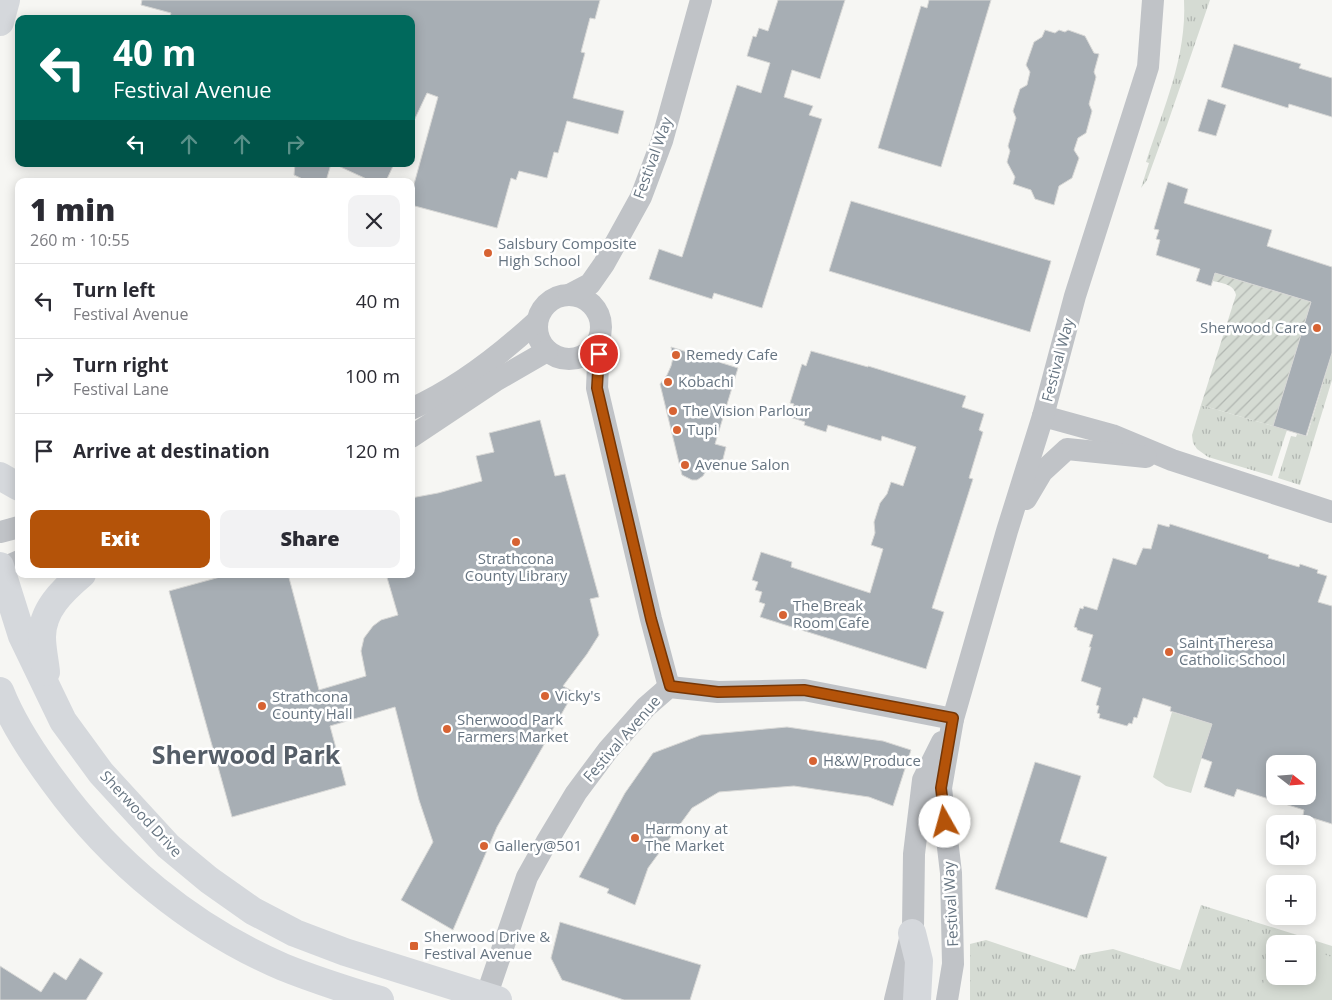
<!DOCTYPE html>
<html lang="en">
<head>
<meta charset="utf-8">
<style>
  :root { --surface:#fff; --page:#f2f2f3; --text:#2b2b33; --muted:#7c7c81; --line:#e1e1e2; --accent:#b45309 }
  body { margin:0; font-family:"Open Sans",sans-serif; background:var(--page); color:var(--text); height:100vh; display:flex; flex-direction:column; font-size:19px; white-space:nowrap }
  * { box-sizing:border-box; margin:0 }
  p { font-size:16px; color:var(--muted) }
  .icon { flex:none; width:28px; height:28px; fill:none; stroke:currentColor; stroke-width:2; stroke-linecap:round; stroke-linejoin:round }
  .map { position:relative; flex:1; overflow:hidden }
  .details { position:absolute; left:15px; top:178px; width:400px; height:400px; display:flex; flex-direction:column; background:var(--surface); border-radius:10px; box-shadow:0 2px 12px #0003 }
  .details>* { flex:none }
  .guide { position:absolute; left:15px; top:15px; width:400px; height:152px; border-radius:10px; box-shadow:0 2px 12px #0003; background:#00695c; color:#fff; overflow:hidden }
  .needle { width:32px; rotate:107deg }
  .tools { position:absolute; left:1266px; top:755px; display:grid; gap:10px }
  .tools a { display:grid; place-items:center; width:50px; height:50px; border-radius:10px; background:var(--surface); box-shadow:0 2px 12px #0003; font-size:25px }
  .pin { position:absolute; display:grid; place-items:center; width:42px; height:42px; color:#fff; margin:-21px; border:2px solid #fff; border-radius:50%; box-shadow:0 1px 5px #0007 }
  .me { position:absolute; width:55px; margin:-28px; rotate:353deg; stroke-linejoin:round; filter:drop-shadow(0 0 4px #0008) }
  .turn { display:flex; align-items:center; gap:18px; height:105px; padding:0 15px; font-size:22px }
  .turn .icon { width:65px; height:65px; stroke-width:2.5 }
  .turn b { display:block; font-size:35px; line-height:42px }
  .lanes { display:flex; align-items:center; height:48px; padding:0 15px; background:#0003; justify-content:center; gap:25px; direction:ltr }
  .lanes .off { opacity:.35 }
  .round { display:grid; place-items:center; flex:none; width:52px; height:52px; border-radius:10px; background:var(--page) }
  .overview { display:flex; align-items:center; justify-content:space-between; height:85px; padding:0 15px }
  h1 { font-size:30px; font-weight:800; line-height:38px }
  .button { display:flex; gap:10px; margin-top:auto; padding:10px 15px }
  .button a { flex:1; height:58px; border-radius:10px; background:var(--accent); color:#fff; font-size:20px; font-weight:800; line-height:58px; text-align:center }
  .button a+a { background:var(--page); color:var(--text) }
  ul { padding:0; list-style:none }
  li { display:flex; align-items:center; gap:15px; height:75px; padding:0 15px; border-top:1px solid var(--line) }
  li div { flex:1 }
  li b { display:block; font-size:19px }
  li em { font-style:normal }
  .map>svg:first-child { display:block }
</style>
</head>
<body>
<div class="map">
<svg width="1332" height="1000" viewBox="0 0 1332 1000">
  <defs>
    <pattern id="grass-tufts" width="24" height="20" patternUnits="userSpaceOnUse" patternTransform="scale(1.25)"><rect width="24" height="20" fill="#d5dbd3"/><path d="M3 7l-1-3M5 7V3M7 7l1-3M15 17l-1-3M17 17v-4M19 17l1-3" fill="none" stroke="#b1b6b1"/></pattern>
    <pattern id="garden-furrows" width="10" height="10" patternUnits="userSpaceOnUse" patternTransform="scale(1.25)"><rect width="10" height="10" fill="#d5dbd3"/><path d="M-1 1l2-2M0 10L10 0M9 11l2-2" fill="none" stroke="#b1b6b1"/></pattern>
  </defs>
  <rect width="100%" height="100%" fill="#f6f6f3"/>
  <g fill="url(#grass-tufts)" fill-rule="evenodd">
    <path d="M1184 0H1210L1167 125 1147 180 1141 188 1149 163 1146 162C1163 109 1187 57 1184 0Z"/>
    <path d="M1332 353V380L1300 485 1278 478 1291 436 1296 437 1297 434 1307 436Z"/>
    <path d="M1201 405 1287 430 1272 476 1208 457 1197 449 1193 443 1192 435Z"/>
    <path d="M1201 905 1332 946V1000H970V944L986 940 1075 970 1080 955 1113 949 1180 970ZM1275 944H1308V976H1275Z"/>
  </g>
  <path fill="url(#garden-furrows)" d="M1215 273 1311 302 1273 426 1201 405 1236 295C1234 284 1222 283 1212 281Z"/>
  <g fill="#d5dbd3">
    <path d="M1172 712 1212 724 1191 793 1166 786 1153 777Z"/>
    <path d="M1275 944V976H1308V949L1332 957V1000H1258Z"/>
  </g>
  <g fill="#a7aeb4" stroke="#d8d8d6" fill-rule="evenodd">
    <path d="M142 0H600L595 19 590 18 581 52 585 53 573 98 624 111 618 134 567 121 558 153 554 152 547 178 519 171 516 180 511 178 497 228 411 205V195L438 97 427 93 411 127V19H169L171 13 141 5Z"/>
    <path d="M778 0H845L820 79 792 70 784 97 813 106 809 115 822 119 762 308 714 293 712 299 649 279 659 249 682 257 737 85 761 93 770 63 747 56 753 36 756 37 759 28 768 31Z"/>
    <path d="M929 0H991L941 167 878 148 921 6 927 8Z"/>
    <path d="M1045 30 1055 33 1059 30 1065 32 1068 30 1085 36 1094 53 1099 54 1094 72 1096 77 1089 104 1092 111 1086 133 1078 138 1074 150 1079 158 1072 178 1059 186 1054 205 1035 199 1031 190 1013 184 1015 177 1007 162 1010 151 1008 146 1016 118 1013 111 1020 89 1027 85 1030 72 1026 65 1034 42 1042 37Z"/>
    <path d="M1234 44 1301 64 1299 68 1332 78V117L1289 104 1288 108 1221 87Z"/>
    <path d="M1208 99 1226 105 1216 136 1198 131Z"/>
    <path d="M295 164H331L326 181H307L294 175Z"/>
    <path d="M334 164H394L386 181H371Z"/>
    <path d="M1168 182 1188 189 1184 203 1272 230 1267 246 1332 267V353L1306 436 1273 426 1311 302 1215 273 1211 286 1196 281 1200 269 1156 255 1160 240 1156 239 1159 230 1154 229Z"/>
    <path d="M851 201 1051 261 1030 332 829 271Z"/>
    <path d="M671 347 738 368 715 444 726 447 722 463 712 460 703 476 697 480H692L682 475 660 384 667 375 671 366 673 358Z"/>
    <path d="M811 351 868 367V366L966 396 962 407 984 414 979 430 983 432 969 478 973 479 932 608 944 612 926 669 760 617 765 604 759 602 762 592 755 590 758 582 752 580 761 552 792 562 791 567 870 593 883 549 871 545 875 533 874 522 880 503 887 494 891 482 903 486 916 447 882 436 881 441 828 425 826 432 804 425 805 422 790 417 794 404 790 403 802 364 806 366Z"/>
    <path d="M540 420 555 476 565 474 599 597 590 599 599 635 587 654 563 686 574 692 497 827 453 930 401 900 433 842 419 800 395 707 330 726 346 785 232 817 169 591 220 577 219 574H288L319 690 366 676 361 651 364 638 373 626 381 620 398 615 386 574H411V498L438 493 482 481 476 456 494 452 489 433Z"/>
    <path d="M1158 524 1169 527 1170 524 1269 555 1268 558 1299 567 1300 564 1318 570 1317 573 1327 576 1318 602 1332 606V824L1303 815 1304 810 1237 789 1234 797 1204 787 1212 762 1201 758 1212 724 1170 711 1171 707 1143 698 1137 718 1134 717 1132 724 1129 723 1127 726 1099 718 1100 714 1097 713 1099 706 1096 705 1101 688 1081 681 1091 647H1089L1093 635 1077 630V628L1074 627 1077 617 1080 608 1083 609 1084 606 1097 610 1113 558 1136 565 1143 548 1151 549ZM1275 764H1308V796H1275Z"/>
    <path d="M787 727 883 741 911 750 893 806 869 797 794 786 719 792 692 808 648 868 635 905 607 893 609 889 579 877 625 793 653 753 701 735Z"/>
    <path d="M1035 762 1081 776 1060 842 1107 857 1087 918 995 889Z"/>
    <path d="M560 922 701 965 690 1000H624L562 980 551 958Z"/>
    <path d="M80 958 103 973 86 1000H0V966L41 992 54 972 66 980Z"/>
  </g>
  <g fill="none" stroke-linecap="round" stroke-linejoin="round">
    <g stroke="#c0c3c7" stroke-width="22">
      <circle cx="569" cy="327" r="32"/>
      <path d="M569 295 590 284 604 264 641 197 662 141 701 0"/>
      <path d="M599 341 597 388 651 619 669 687"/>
      <path d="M411 409C458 388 499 356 537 321"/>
      <path d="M1043 416 1112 435 1172 460 1332 512"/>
      <path d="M411 437 495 381 547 351"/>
      <path d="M1026 499 1042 472 1067 449 1146 457"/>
      <path d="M0 532 19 527"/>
      <path d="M1 569 19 561"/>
      <path d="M485 1000 527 877 546 843 576 793 608 750 646 707 669 687 718 692 804 690 953 719"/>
      <path d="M895 1000 913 927 914 854 923 780 942 742"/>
      <path d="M947 1000 953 964 951 873 941 788 953 719 1007 531 1043 416 1075 296 1148 67 1153 0"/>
    </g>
    <g stroke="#d5d8dc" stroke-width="28">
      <path d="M0 22 6 0"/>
      <path d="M0 476 19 487"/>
      <path d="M0 566 22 636 63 721 101 773 168 846 209 880 253 911 295 933 345 952 498 1000"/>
      <path d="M46 672C45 661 42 649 42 637 42 610 62 591 82 574"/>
      <path d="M0 691C13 724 33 754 54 782 112 862 192 928 283 967 315 980 347 990 380 1000"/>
      <path d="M912 933 919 961 917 1000"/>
    </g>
  </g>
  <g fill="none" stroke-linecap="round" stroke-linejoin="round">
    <g stroke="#753606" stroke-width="12">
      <path id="route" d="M599 354 597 388 651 619 670 686 718 692 804 690 953 718 941 788 945 822"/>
    </g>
    <use href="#route" stroke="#b45309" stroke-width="9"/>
  </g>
  <g fill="#d76333" stroke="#fff" stroke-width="2">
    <circle cx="488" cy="253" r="5"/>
    <circle cx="1317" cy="328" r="5"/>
    <circle cx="676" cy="355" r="5"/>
    <circle cx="668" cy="382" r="5"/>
    <circle cx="673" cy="411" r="5"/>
    <circle cx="677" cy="430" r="5"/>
    <circle cx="685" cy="465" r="5"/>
    <circle cx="516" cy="542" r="5"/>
    <circle cx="783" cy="615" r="5"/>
    <circle cx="1169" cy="652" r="5"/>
    <circle cx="545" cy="696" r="5"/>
    <circle cx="262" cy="706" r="5"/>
    <circle cx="447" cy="729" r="5"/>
    <circle cx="813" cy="761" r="5"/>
    <circle cx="635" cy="838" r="5"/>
    <circle cx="484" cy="846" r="5"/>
    <rect x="409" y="941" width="10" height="10" rx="2.5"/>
  </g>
  <g text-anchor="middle" stroke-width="5" stroke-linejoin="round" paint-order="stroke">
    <g font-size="15" fill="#677582" stroke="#fff">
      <text transform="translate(653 158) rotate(-70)" y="5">Festival Way</text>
      <text transform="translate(1058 360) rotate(-75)" y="5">Festival Way</text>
      <text transform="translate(622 739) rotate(-49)" y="5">Festival Avenue</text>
      <text transform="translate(141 814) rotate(47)" y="5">Sherwood Drive</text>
      <text transform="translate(951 904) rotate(-93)" y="5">Festival Way</text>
    </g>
    <g font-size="15" fill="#677582" stroke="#fff" text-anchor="start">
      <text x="498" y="249">Salsbury Composite<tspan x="498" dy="17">High School</tspan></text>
      <text x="1307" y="333" text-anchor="end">Sherwood Care</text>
      <text x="686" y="360">Remedy Cafe</text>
      <text x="678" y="387">Kobachi</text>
      <text x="683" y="416">The Vision Parlour</text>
      <text x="687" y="435">Tupi</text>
      <text x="695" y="470">Avenue Salon</text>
      <text x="516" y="564" text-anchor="middle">Strathcona<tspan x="516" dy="17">County Library</tspan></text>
      <text x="793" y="611">The Break<tspan x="793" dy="17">Room Cafe</tspan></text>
      <text x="1179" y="648">Saint Theresa<tspan x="1179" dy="17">Catholic School</tspan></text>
      <text x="555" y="701">Vicky's</text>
      <text x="272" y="702">Strathcona<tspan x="272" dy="17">County Hall</tspan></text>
      <text x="457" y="725">Sherwood Park<tspan x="457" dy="17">Farmers Market</tspan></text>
      <text x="823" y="766">H&amp;W Produce</text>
      <text x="645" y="834">Harmony at<tspan x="645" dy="17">The Market</tspan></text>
      <text x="494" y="851">Gallery@501</text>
      <text x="424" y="942">Sherwood Drive &amp;<tspan x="424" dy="17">Festival Avenue</tspan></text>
    </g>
    <g font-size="25" font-weight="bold" fill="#555e68" stroke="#fff">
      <text x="246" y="764">Sherwood Park</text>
    </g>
  </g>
</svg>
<div class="tools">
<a><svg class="needle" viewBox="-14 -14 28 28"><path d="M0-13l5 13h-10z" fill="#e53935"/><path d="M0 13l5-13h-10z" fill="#7c7c81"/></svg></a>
<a><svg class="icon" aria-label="sound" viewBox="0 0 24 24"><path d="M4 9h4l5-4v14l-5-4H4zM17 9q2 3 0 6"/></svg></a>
<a>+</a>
<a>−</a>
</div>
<div class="pin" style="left:599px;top:354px;background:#d93025"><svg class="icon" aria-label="arrive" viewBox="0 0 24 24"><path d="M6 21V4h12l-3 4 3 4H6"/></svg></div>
<svg class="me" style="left:945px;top:822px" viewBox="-20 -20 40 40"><circle r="19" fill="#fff"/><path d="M0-13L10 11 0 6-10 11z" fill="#b45309"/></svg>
<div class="guide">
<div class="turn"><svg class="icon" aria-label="left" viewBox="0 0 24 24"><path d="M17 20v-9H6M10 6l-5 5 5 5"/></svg><div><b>40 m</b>Festival Avenue</div></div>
<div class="lanes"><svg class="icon" aria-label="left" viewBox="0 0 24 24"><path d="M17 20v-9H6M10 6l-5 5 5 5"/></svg><svg class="icon off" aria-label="ahead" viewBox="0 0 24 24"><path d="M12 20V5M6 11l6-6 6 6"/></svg><svg class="icon off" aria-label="ahead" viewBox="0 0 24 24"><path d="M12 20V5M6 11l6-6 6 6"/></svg><svg class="icon off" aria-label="right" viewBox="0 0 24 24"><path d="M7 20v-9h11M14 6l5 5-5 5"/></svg></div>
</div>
<section class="details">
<div class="overview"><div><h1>1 min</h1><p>260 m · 10:55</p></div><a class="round"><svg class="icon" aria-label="close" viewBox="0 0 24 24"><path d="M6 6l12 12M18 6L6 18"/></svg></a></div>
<ul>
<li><svg class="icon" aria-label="left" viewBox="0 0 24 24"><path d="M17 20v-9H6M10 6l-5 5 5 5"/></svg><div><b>Turn left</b><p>Festival Avenue</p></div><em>40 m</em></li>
<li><svg class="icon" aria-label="right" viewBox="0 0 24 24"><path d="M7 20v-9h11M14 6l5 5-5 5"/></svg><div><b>Turn right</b><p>Festival Lane</p></div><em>100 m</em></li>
<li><svg class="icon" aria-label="arrive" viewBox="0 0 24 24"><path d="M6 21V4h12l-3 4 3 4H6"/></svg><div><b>Arrive at destination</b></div><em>120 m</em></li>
</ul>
<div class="button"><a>Exit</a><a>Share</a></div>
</section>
</div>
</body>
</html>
